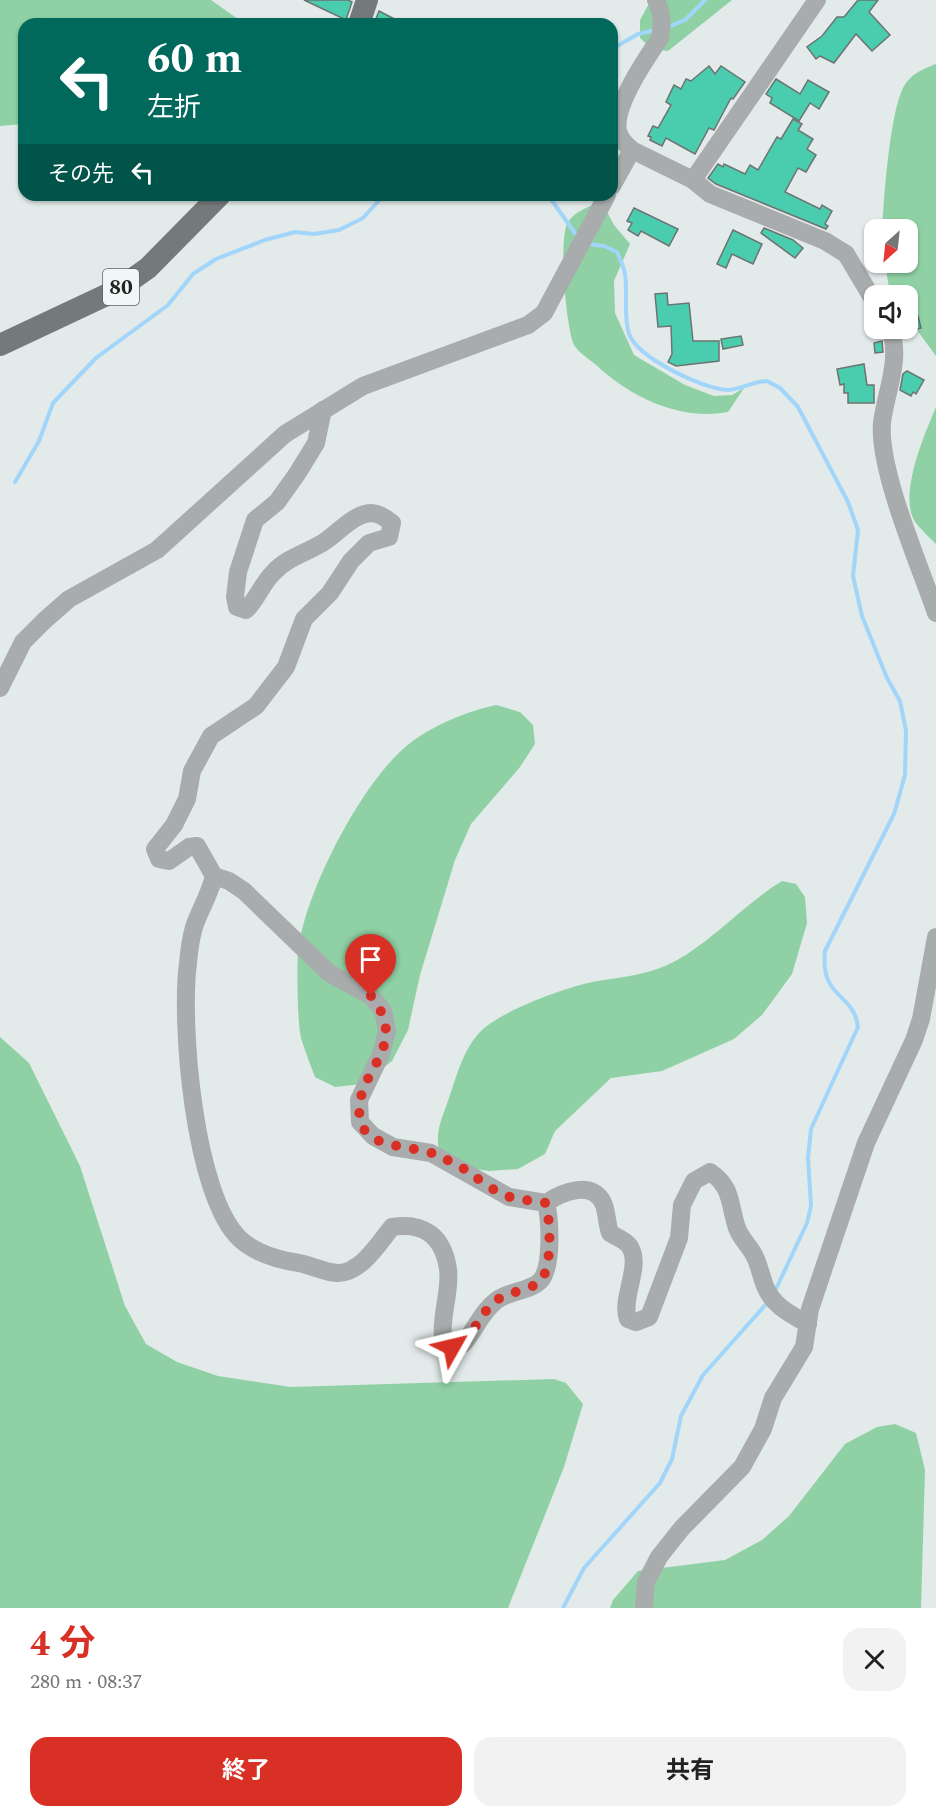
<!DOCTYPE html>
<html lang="ja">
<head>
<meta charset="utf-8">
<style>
  :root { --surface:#fff; --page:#f2f2f2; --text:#222; --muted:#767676; --accent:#d93025 }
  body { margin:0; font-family:Spectral,"Noto Sans JP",serif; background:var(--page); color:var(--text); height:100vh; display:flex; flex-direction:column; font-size:22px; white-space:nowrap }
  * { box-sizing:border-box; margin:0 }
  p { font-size:20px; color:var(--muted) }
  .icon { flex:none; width:33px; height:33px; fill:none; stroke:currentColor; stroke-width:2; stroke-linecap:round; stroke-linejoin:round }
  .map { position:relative; height:1608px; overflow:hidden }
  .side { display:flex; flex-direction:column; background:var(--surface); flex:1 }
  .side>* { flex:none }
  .hud { position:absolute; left:18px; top:18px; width:600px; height:183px; border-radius:18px; box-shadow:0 2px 4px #0004; background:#00695c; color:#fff; overflow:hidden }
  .needle { width:39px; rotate:207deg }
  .buttons { position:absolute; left:864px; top:219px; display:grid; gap:12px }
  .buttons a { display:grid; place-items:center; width:54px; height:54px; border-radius:12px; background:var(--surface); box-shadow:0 2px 4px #0004; font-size:30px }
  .pin { position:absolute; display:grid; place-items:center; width:51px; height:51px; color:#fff; margin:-62px -26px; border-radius:50% 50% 50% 0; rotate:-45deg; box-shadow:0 0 6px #0007 }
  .pin .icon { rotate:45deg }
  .me { position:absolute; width:66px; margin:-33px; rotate:53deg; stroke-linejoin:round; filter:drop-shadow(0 0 4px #0008) }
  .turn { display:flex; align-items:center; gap:21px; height:126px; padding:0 30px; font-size:27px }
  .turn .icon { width:78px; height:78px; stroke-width:2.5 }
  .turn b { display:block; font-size:42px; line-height:51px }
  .then { display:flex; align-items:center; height:57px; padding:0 30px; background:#0003; gap:12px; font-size:22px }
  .round { display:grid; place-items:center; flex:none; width:63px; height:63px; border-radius:18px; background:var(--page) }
  .summary { display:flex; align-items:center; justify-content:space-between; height:102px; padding:0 30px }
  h1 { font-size:36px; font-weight:700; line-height:45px; color:var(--accent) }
  .action { display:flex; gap:12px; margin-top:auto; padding:12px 30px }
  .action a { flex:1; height:69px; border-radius:18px; background:var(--accent); color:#fff; font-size:24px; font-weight:700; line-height:69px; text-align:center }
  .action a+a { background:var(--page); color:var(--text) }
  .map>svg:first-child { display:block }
</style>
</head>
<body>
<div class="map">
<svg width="936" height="1608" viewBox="0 0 936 1608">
  <rect width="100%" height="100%" fill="#e3eaea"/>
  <g fill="#8fd1a4">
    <path d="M0 0H211L245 24H24V124L0 126Z"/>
    <path d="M651 0H732L668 51 652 49 640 38V20Z"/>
    <path d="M936 64V356L908 318V296L894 295 889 288 885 263 908 262V230H882C884 200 890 104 906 83 914 72 924 69 936 64Z"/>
    <path d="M590 206 605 208 614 225 630 244 614 281 615 313 634 355 685 385 714 396 732 395 744 388 728 412C679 421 630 397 595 364 589 359 578 352 574 345 566 327 558 238 568 222 573 214 582 210 590 206Z"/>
    <path d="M936 407V544C929 537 919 528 914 520 899 493 925 433 936 407Z"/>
    <path d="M496 705 520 712 533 725 535 744 520 767 471 824 455 860 420 975 408 1030 392 1061 362 1084 335 1087 315 1077C310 1064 305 1051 301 1038 297 1020 297 970 298 951 305 892 362 781 409 744 431 726 468 711 496 705Z"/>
    <path d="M782 881 796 884 805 897 807 923 792 974 762 1015 734 1039 662 1071 611 1078 555 1131 545 1154 518 1169 489 1171 463 1167 442 1158C432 1137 442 1119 449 1098 457 1075 463 1050 480 1032 500 1011 564 988 592 982 614 978 639 976 660 968 703 952 741 906 782 881Z"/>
    <path d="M0 1037 29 1063 80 1166 125 1306 146 1344 177 1362 218 1376 291 1387 554 1379 566 1383 583 1404 564 1467 508 1608H0Z"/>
    <path d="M895 1424 916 1433 925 1470 921 1608H610L613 1600 638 1571 725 1560 762 1540 789 1516 845 1444 877 1427Z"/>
  </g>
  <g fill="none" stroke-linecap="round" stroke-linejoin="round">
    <g stroke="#a1d5f9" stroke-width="4">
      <path d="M668 27 685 20 705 0"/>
      <path d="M612 49 638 34 655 30"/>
      <path d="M548 195 577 236"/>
      <path d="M588 244 604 246 617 252C620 259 624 267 625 274 628 293 623 315 629 334 638 358 703 389 727 390 740 390 753 381 767 381L780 388 798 407 848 502 858 530 853 576 862 616 887 678 900 701 906 731 905 775 894 814 825 951C820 1000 854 992 858 1027L811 1129 808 1158 811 1206 807 1223 775 1291"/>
      <path d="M15 482 39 441 53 403 96 358 168 305 193 274 216 259 265 240 295 232 314 234 339 230 363 218 384 195"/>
      <path d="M563 1608 584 1568 660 1483 672 1459 681 1416 703 1375 768 1302"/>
    </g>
  </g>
  <g fill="#4acdaf" stroke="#6d7371" stroke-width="1.5">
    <path d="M304 0H348L352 2 346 20Z"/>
    <path d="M858 0H878L869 12 890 35 872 51 856 34 834 63 820 56 816 59 807 47 822 36 837 17H844Z"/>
    <path d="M379 11 404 24H382L375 21Z"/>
    <path d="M709 66 715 74 721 66 745 82 733 99 731 98 714 130 709 128 695 154 666 138 662 146 650 140 651 137 648 136 653 126 658 128 671 105 666 102 674 85 681 89 686 79 691 81Z"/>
    <path d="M776 79 800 94 808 80 829 92 819 109 810 103 799 121 770 103 772 98 766 94Z"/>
    <path d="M793 119 802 124 798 130 813 139 807 149 816 155 806 172 798 168 785 192 820 209 822 205 832 211 825 224 828 226 826 229 716 184 708 178 718 164 723 167 724 164 745 174 750 165 758 170 777 137 781 139Z"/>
    <path d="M634 208 678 229 669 246 641 231 638 236 628 230 632 223 627 221Z"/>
    <path d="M764 228 793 240 803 248 795 258 761 233Z"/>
    <path d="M733 230 762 244 753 264 732 254 726 268 717 264Z"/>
    <path d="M667 293 668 305 689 303 693 341H719V361L676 366 668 362 672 354 671 326 658 327 655 294Z"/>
    <path d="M918 316 921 328 908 331V319Z"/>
    <path d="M741 336 743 345 723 349 721 339Z"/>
    <path d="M882 341 883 352 875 353 874 343Z"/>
    <path d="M864 364 867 385H874V403H848V393H844V384L840 385 837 369Z"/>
    <path d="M907 371 924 380 916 394 913 392 911 396 900 390 903 374Z"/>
  </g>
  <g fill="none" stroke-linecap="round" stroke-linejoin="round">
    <g stroke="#a9acac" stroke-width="18">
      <path d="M656 0C662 13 663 23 660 38 646 59 613 106 618 131 620 139 626 145 632 150L693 180 710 194 825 241 846 254 874 301"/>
      <path d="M693 180 817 0"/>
      <path d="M612 186 632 150"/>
      <path d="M889 328C903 356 885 394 882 423 878 470 920 566 936 613"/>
      <path d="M323 410 316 443 297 474 277 502 255 520 238 572 235 597 237 607 246 610C257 599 262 584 273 573 287 557 307 553 324 542 338 533 353 514 371 513 379 513 386 518 392 523L389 537 369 543 351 561 330 593 304 619 286 667 256 706 211 736 192 771 187 799 174 825 155 849 159 859 169 861 189 847 197 846 214 876 229 881 244 891 329 973 371 996 383 1011 387 1031 381 1054 359 1100 360 1122 373 1136 393 1147 431 1153 509 1197 546 1203C562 1192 594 1179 604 1205 607 1214 607 1224 610 1233 616 1237 627 1241 630 1247 642 1266 620 1300 628 1319L636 1322 649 1317 679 1238 682 1205 694 1181 710 1172C733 1187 729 1205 737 1228 741 1239 749 1245 754 1255 759 1264 761 1276 765 1286 773 1306 790 1314 808 1324"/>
      <path d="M0 688 23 642 45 620 69 599 157 550 285 434 363 386 528 325 544 313 607 195"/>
      <path d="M214 876C210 894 200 909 194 927 191 938 189 951 188 963 180 1023 194 1196 240 1239 255 1253 279 1260 299 1263 311 1265 326 1273 338 1273 361 1273 379 1243 392 1227 424 1222 443 1236 448 1269 451 1292 440 1316 443 1340L452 1347 463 1344C475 1330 482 1311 497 1300 509 1291 530 1291 540 1281 553 1268 550 1219 546 1203"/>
      <path d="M644 1608 646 1582 659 1557 682 1528 742 1467 763 1429 773 1398 804 1347 810 1309 866 1143 914 1040 921 1019 936 937"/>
    </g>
    <g stroke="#74797b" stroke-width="22">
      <path d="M359 24 367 0"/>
      <path d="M0 345 117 290 148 268 220 195"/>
    </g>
  </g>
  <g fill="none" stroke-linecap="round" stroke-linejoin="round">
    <path stroke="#d93025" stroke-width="10" stroke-dasharray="0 18" d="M371 996C413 1049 352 1071 360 1119 365 1150 414 1145 434 1154 445 1159 457 1164 467 1171 480 1180 494 1192 510 1197 521 1200 534 1201 546 1203 550 1219 553 1269 540 1281 530 1291 509 1291 497 1300 482 1311 475 1330 463 1344L452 1347"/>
  </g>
  <g text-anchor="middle" stroke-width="6" stroke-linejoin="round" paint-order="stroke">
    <rect fill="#f0f7f7" stroke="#606464" stroke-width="1.5" x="103" y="269" width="36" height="36" rx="4.5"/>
    <g font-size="21" font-weight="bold" fill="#232525">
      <text x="121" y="294">80</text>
    </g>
  </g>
</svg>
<div class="buttons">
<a><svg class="needle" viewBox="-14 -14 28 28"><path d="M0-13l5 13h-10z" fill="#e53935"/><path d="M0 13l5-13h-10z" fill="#767676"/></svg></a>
<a><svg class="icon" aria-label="sound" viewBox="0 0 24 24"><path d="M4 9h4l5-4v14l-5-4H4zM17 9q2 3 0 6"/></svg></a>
</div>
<div class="pin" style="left:371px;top:996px;background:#d93025"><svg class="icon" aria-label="arrive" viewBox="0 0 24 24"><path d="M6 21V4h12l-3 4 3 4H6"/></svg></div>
<svg class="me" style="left:452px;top:1347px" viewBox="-20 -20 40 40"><path d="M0-17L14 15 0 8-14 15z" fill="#d93025" stroke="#fff" stroke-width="4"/></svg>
<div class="hud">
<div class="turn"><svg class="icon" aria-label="left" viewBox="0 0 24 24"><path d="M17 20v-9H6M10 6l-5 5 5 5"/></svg><div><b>60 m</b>左折</div></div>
<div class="then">その先<svg class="icon" aria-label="left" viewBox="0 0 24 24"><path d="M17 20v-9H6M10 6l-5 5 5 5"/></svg></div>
</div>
</div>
<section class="side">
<div class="summary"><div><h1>4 分</h1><p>280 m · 08:37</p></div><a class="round"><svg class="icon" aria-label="close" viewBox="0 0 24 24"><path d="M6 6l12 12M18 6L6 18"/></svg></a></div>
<div class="action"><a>終了</a><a>共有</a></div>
</section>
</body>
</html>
